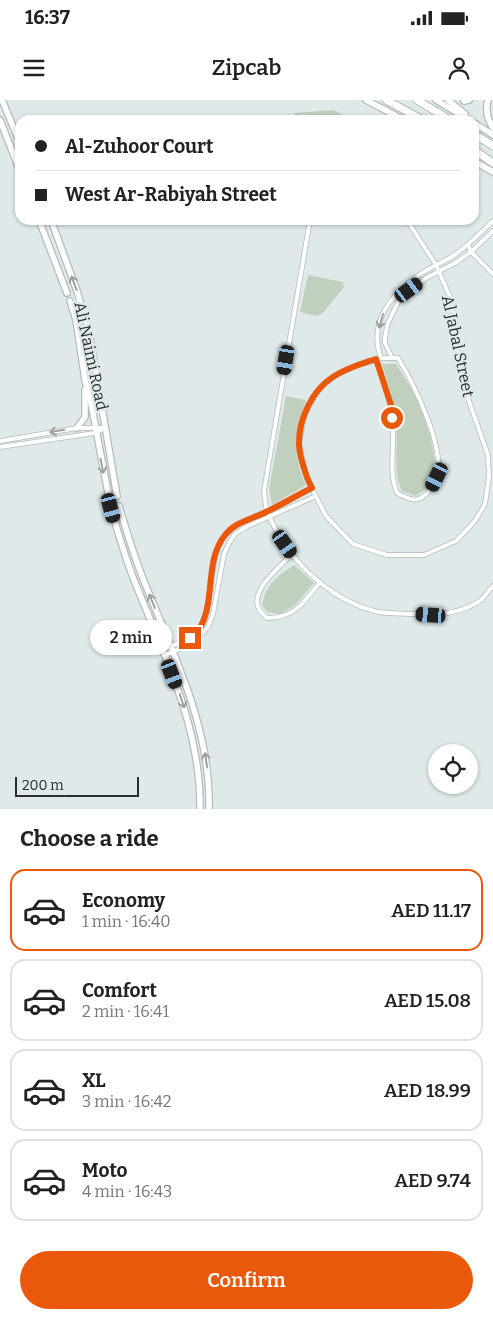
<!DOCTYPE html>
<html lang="en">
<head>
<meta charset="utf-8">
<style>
  body { margin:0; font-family:Bitter,serif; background:#f2f2f2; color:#222; height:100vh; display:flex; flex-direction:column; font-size:19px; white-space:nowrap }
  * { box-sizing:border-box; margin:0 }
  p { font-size:16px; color:#767676 }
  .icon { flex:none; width:28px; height:28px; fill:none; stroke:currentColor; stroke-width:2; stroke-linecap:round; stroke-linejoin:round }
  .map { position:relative; height:709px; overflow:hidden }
  .panel { display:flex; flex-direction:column; background:#fff; flex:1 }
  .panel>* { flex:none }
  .hud { position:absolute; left:15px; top:15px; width:464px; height:110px; border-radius:15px; box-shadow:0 1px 4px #0004; display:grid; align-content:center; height:110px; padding:0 20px; background:#fff }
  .controls { position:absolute; left:428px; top:644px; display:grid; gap:10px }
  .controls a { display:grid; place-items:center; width:50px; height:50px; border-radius:50%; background:#fff; box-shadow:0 1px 4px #0004; font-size:25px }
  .scale { position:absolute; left:15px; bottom:12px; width:124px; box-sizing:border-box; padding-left:5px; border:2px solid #292d2d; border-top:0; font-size:14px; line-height:18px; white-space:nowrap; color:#292d2d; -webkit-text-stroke:4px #dfe9ea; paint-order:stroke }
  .end { position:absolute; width:22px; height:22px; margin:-11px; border:6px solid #ea580c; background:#fff; box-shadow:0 0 0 2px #fff }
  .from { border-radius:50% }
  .bubble { position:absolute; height:35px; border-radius:18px; background:#fff; box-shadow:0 1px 4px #0004; font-size:16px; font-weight:600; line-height:35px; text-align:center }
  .car { position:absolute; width:15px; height:30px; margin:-15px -8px; border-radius:6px; box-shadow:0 0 4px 1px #0007; background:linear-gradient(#222 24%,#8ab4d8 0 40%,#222 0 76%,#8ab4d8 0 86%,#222 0) }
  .hud b { display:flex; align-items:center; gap:18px; height:48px; font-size:19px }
  .hud b+b { border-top:1px solid #e0e0e0 }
  .hud i { width:12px; height:12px; background:#222 }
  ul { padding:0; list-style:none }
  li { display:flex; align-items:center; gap:15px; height:82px; margin:0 10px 8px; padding:0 10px; border:2px solid #e0e0e0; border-radius:15px }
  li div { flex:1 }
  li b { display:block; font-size:19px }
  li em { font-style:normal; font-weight:600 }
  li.on { border-color:#ea580c }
  li>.icon { width:45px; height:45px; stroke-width:1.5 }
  h2 { padding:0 20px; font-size:22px; line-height:60px }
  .cta { display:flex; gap:10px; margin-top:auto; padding:10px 20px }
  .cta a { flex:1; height:58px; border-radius:30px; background:#ea580c; color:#fff; font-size:20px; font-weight:600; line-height:58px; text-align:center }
  .status { display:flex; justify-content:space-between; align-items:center; height:35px; padding:0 25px; background:#fff; direction:ltr }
  .status svg { height:14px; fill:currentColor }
  header { display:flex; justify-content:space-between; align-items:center; height:65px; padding:0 20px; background:#fff; font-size:22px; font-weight:600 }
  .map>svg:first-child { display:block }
  .green { fill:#c1d0be }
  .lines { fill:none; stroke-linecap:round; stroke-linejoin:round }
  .street-casing { stroke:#b3bcbd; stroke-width:5.5 }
  .secondary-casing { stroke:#b3bcbd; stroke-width:8 }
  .highway-casing { stroke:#b3bcbd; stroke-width:9 }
  .street { stroke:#fff; stroke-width:4 }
  .secondary { stroke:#fff; stroke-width:5.5 }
  .highway { stroke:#fff; stroke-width:7 }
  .oneway { stroke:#9fa0a0 }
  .route { stroke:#ea580c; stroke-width:6 }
  .labels { text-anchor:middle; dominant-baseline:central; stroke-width:5; stroke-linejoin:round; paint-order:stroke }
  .street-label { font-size:16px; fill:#292d2d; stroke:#dfe9ea }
</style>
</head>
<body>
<div class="status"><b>16:37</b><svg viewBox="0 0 49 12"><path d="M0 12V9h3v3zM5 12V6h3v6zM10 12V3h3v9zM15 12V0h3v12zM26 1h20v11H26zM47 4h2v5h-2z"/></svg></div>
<header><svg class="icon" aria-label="menu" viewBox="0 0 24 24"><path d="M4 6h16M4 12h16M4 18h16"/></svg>Zipcab<svg class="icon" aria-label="person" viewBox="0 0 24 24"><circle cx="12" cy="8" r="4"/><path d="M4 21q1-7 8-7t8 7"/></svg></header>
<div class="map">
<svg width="493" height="709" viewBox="0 0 493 709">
  <rect width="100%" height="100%" fill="#dfe9ea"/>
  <g class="green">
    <path d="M333,10L348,17L346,20H294L295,13Z"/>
    <path d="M308,175L343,182L344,187L323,213L316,216L300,212Z"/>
    <path d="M382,264H396C401,272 407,281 412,290C423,310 439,354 434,377C431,386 422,392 415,396L402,391C392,371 399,344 396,321C394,302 388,283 382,264Z"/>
    <path d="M286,296L306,300C296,329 292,357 306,385L272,405L269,389Z"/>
    <path d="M294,465L314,483L295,505L280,514L267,512L262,505C266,484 276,477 294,465Z"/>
  </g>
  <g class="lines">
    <g class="street-casing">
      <g id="street">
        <path d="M310,120L264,391C265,398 265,407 268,413C286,458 327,498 374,511C385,514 399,513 411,514C435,516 461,514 481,500C485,496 489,490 493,486"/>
        <path d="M468,144L471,152L493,174"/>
        <path d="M381,258C368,222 391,194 419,175C430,167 442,163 453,156C468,146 480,133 493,121"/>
        <path d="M392,258L385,243V237L388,223L399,200L426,178L455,163L471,152L493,131"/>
        <path d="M376,259C384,283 393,306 393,331C394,352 389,373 397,393C408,399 418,404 427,393C431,389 436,383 437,377C445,347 414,284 398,258H381L355,266L332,277L316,293L304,316L299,344L307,379L326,416L353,444L387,455H424L456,441L475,421L485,404L489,376L488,355L463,284L458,261L456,224L451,199L436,165L407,120"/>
        <path d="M0,341L77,328H106"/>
        <path d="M0,347L95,333L105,328"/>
        <path d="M292,454C281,466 249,490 259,509C260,512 264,515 267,518C295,518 304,502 320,482"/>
        <path d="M163,550C171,545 183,543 190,538C219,517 203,463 225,435C236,422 253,418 268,411C283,404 297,395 312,388"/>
        <path d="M165,555L194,543L208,527L213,514L224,454L229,443L235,434L248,426L316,396"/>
      </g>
    </g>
    <g class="secondary-casing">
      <g id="secondary">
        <path d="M2,0L20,43"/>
        <path d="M366,0L404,20"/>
        <path d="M436,0L469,20"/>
        <path d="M448,0L465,14"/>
        <path d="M488,0C485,11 487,19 493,28"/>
        <path d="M464,1L469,0"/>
        <path d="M0,20L20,71"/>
        <path d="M474,23L493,35"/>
        <path d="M474,61L493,72"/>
        <path d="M39,120L67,193"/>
        <path d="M51,120L77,191L89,232L117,396"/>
        <path d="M70,201L76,220L85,280L91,303L109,398"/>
        <path d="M77,328L85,317V290"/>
        <path d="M119,406C127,433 135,460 146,486C175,558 211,629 209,709"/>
        <path d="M111,408C118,433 125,457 134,480C164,555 201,627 200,709"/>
      </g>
    </g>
    <g class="highway-casing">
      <g id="highway">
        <path d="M386,0L423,20"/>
        <path d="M417,0L450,20"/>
        <path d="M474,34L493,46"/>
        <path d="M474,50L493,63"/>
      </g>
    </g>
    <use href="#street" class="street"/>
    <use href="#secondary" class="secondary"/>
    <use href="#highway" class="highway"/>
  </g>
  <defs><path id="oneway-shaft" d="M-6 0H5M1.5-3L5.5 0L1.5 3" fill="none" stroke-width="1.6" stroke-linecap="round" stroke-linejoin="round" transform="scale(1.25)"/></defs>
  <g class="oneway">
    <use href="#oneway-shaft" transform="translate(74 183) rotate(-111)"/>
    <use href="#oneway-shaft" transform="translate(381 221) rotate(106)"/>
    <use href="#oneway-shaft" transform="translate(57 331) rotate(171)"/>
    <use href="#oneway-shaft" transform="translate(102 366) rotate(79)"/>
    <use href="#oneway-shaft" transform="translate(152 501) rotate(-112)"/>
    <use href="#oneway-shaft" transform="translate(182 601) rotate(72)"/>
    <use href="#oneway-shaft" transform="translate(206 660) rotate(-99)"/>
  </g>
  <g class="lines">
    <path class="route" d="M190,538C195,534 200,529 202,524C215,496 205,460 225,435C236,421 253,419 268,411C283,404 297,395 312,388C306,377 299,355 299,343C299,319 312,290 333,277C346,268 361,264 376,259L391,305L392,318"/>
  </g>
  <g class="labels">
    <g class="street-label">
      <text transform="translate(458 246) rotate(78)">Al Jabal Street</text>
      <text transform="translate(91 256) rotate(78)">Ali Naimi Road</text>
    </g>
  </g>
</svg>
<div class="controls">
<a><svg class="icon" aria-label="locate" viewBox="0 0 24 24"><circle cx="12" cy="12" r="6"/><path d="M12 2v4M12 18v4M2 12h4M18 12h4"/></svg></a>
</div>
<div class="scale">200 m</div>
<i class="end from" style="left:392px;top:318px"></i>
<i class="end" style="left:190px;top:538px"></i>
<div class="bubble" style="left:90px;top:520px;width:82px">2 min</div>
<i class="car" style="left:409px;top:190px;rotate:54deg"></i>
<i class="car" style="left:286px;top:260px;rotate:189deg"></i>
<i class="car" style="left:437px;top:377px;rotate:206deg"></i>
<i class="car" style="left:111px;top:408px;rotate:165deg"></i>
<i class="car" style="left:285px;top:444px;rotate:145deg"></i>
<i class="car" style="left:431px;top:515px;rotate:274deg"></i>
<i class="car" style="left:172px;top:574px;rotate:159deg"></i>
<div class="hud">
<b><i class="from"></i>Al-Zuhoor Court</b>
<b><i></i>West Ar-Rabiyah Street</b>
</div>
</div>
<section class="panel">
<h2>Choose a ride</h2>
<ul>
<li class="on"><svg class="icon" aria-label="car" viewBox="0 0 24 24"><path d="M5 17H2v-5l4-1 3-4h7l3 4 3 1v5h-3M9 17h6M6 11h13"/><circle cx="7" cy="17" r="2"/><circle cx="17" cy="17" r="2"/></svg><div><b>Economy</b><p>1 min · 16:40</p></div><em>AED 11.17</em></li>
<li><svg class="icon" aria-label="car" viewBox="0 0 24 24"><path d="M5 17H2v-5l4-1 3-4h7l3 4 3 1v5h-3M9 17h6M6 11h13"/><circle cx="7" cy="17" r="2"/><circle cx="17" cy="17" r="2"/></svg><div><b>Comfort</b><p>2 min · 16:41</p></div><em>AED 15.08</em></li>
<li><svg class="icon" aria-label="car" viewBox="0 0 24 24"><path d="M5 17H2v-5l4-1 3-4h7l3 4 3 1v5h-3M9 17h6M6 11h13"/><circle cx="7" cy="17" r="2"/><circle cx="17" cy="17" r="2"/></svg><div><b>XL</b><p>3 min · 16:42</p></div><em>AED 18.99</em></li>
<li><svg class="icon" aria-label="car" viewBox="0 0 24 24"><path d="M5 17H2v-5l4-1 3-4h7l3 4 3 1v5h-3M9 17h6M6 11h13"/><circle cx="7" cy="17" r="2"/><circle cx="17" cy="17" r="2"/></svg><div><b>Moto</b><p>4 min · 16:43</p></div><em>AED 9.74</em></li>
</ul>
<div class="cta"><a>Confirm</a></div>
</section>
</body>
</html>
